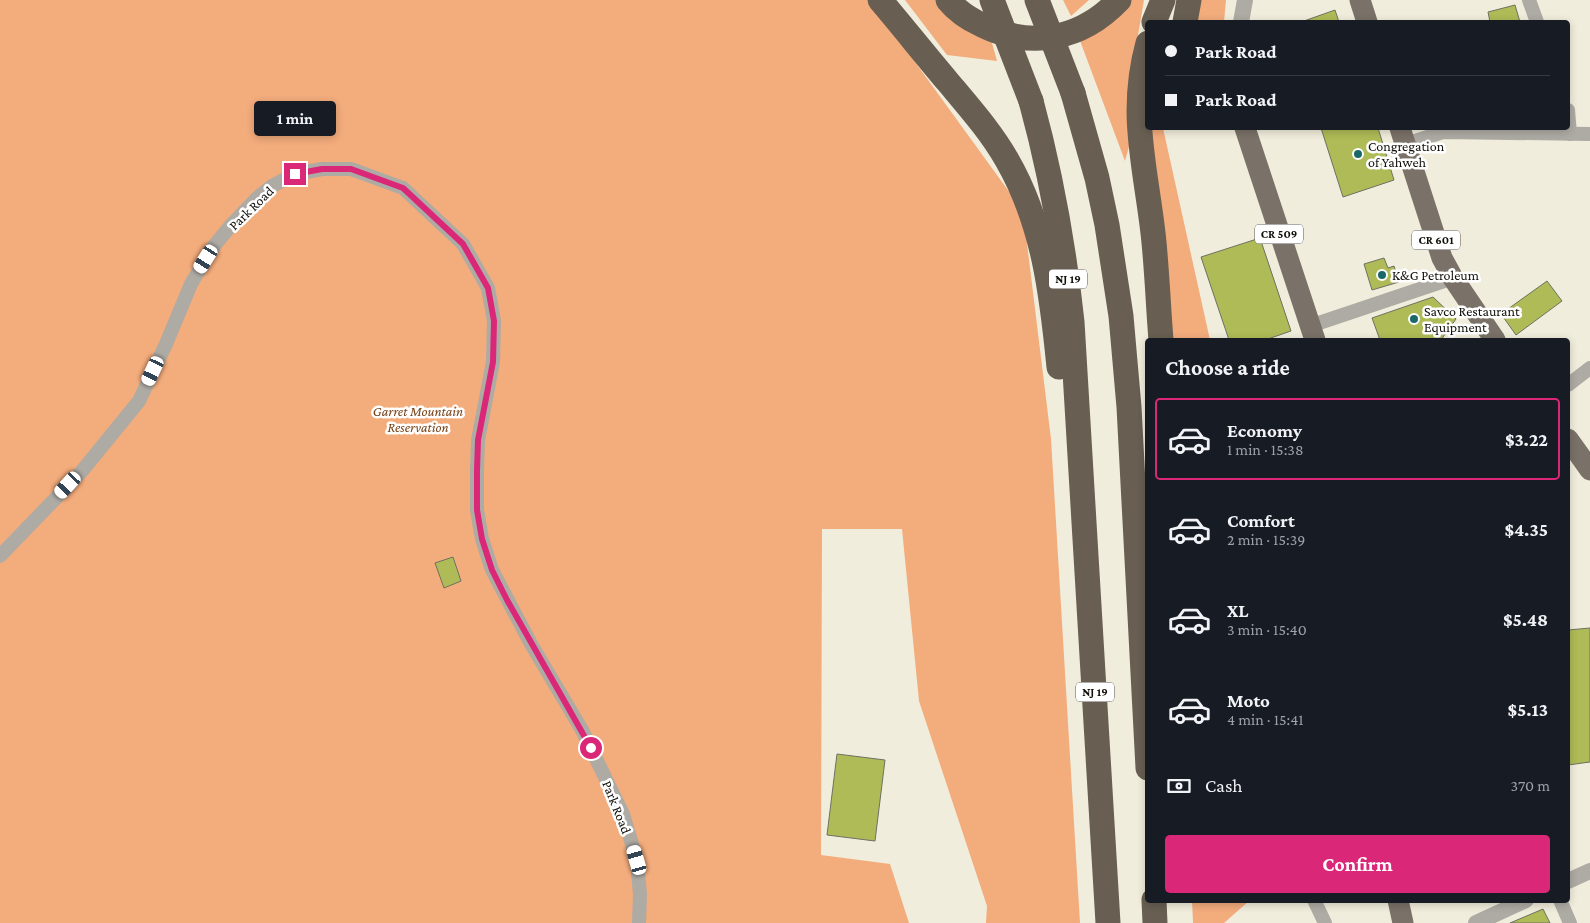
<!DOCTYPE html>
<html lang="en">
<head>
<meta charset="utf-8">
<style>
  body { margin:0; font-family:"Crimson Pro",serif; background:#242831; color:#f1f3f6; height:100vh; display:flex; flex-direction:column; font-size:19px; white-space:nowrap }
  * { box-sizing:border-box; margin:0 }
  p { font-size:16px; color:#9ea1a6 }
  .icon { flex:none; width:28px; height:28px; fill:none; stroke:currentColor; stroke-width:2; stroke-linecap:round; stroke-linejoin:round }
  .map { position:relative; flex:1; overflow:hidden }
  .side { position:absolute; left:1145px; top:338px; width:425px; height:565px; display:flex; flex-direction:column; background:#171b24; border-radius:5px; box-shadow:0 2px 8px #0003 }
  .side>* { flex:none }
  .banner { position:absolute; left:1145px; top:20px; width:425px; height:110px; border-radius:5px; box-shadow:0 2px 8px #0003; display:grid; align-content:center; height:110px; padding:0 20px; background:#171b24 }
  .end { position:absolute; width:22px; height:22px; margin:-11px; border:6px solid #db2777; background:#fff; box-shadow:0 0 0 2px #fff }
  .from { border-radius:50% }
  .bubble { position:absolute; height:35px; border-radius:5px; background:#171b24; box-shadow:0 2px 8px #0003; font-size:16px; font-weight:700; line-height:35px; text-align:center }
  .car { position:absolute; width:15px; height:30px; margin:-15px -8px; border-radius:6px; box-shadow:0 0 4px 1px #0007; background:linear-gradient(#fff 24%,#345 0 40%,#fff 0 76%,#345 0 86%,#fff 0) }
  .banner b { display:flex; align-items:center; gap:18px; height:48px; font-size:19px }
  .banner b+b { border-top:1px solid #363941 }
  .banner i { width:12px; height:12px; background:#f1f3f6 }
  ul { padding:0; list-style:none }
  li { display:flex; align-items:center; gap:15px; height:82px; margin:0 10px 8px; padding:0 10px; border:2px solid transparent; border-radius:5px }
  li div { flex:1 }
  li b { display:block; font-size:19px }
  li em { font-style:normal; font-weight:700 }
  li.selected { border-color:#db2777 }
  li>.icon { width:45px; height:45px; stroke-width:1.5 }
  h2 { padding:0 20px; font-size:22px; line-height:60px }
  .pay { display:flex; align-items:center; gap:12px; height:55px; padding:0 20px; font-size:19px }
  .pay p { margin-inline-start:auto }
  .button { display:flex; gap:10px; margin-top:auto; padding:10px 20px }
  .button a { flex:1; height:58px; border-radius:5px; background:#db2777; color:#fff; font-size:20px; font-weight:700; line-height:58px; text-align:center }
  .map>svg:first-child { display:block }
  .green { fill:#f3ac7c }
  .building { fill:#afbb56; stroke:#6e7162 }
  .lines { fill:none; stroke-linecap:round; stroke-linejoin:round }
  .minor { stroke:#aeaaa4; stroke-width:14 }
  .tertiary { stroke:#aeaaa4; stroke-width:16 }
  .primary { stroke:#7a7268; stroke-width:21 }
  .motorway { stroke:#685f52; stroke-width:25 }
  .motorway-bridge { stroke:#685f52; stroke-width:25 }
  .route { stroke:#db2777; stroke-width:6 }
  .poi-dot { fill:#1b6869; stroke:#fff; stroke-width:2 }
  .labels { text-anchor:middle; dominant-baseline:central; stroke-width:5; stroke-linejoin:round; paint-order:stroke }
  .shield { fill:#fff; stroke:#585754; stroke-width:1 }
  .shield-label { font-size:12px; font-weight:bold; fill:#110f0a }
  .poi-label { font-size:14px; fill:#110f0a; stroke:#fff; text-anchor:start }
  .street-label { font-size:14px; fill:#110f0a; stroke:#fff }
  .park-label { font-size:14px; font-style:italic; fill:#753f12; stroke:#fff }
</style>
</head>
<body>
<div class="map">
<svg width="1590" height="923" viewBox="0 0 1590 923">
  <rect width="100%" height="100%" fill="#f1eddc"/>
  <g class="green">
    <path d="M0,0H870L1023,211L1051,439L1080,923H986L987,906L919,701L902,529H822L821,855L890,864L909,923H0Z"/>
    <path d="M905,0H938L989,32L997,61L947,55Z"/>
    <path d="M1063,0H1089L1071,16Z"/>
    <path d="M1128,0H1144L1130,81V143L1125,161L1079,38Z"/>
    <path d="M1198,0H1226L1224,22H1194Z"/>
    <path d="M1149,128H1163L1210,340H1170Z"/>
    <path d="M1192,900H1250L1224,923H1193Z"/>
  </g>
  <g class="building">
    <path d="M1515,5L1520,22H1490L1488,12Z"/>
    <path d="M1335,10L1339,22H1304V21Z"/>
    <path d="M1321,128H1378L1394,180L1343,197Z"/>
    <path d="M1260,238L1291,331L1265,340H1229L1201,257Z"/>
    <path d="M1384,258L1388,268L1394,266L1399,282L1372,290L1364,264Z"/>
    <path d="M1547,281L1562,301L1516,335L1501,314Z"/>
    <path d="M1433,297L1456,319L1441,340H1380L1372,318Z"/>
    <path d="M453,557L461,581L444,588L435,563Z"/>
    <path d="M1590,628V762L1568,765V630Z"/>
    <path d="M837,754L885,760L875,841L827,835Z"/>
    <path d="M1543,909L1550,923H1510Z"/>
  </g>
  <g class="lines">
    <g class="minor">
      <path d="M1529,0L1537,22"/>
      <path d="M1568,110L1570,134"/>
      <path d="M1406,144L1443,132L1590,134"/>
      <path d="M1310,326L1453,278"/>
      <path d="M1568,385L1590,368"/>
      <path d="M0,556L82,471L139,401L166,344L191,284L214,246L232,224L256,199L272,186L295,174L322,169H351L403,188L463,244L488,288L494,321L493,362L478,440L477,470V510L482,539L492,570L531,644L582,730L623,814L637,861L640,894L639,923"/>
      <path d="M1314,900L1325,923"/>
      <path d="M1560,900L1570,923"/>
    </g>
    <g class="tertiary">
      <path d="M1241,22L1245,0"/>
      <path d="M1568,881L1590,871"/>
      <path d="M1476,923L1526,900"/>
    </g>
    <g class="primary">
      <path d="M1360,0L1367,22"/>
      <path d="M1245,128L1315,340"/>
      <path d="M1400,128L1442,258L1453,278L1495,340"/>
      <path d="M1568,439L1590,470"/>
      <path d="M1398,900L1403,923"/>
    </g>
    <g class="motorway">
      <path d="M880,0C903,27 925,55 948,82C969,107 991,132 1007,160C1044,224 1052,296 1059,367"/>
      <path d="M948,0C957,11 969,19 982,25C1031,49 1081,40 1119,0"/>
      <path d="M1154,22L1163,0"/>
      <path d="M1185,22L1189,0"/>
      <path d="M1148,43C1129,112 1145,164 1153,233C1157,268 1158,304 1161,340"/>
      <path d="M1073,93L1097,178L1107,225L1121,316L1129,407L1148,768"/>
      <path d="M1031,101C1051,174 1064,247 1072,322L1108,923"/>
      <path d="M1154,900L1155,923"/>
    </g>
    <g class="motorway-bridge">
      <path d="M992,0L1031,101"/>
      <path d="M1037,0L1073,93"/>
    </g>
  </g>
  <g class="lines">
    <path class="route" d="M295,174L322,169H351L403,188L463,244L488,288L494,321L493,362L478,440L477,470V510L482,539L492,570L507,600L591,748"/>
  </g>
  <g class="poi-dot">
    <circle cx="1358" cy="154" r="5"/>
    <circle cx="1382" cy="275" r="5"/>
    <circle cx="1414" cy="319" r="5"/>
  </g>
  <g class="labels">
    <g class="shield">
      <rect x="1255" y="224.5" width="48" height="19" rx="4"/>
      <rect x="1412" y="230.5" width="48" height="19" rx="4"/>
      <rect x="1049" y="269.5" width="38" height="19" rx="4"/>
      <rect x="1076" y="682.5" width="38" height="19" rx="4"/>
    </g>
    <g class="shield-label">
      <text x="1279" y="234">CR 509</text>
      <text x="1436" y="240">CR 601</text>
      <text x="1068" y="279">NJ 19</text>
      <text x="1095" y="692">NJ 19</text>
    </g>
    <g class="poi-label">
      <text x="1368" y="146">Congregation<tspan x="1368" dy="16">of Yahweh</tspan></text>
      <text x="1392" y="275">K&amp;G Petroleum</text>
      <text x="1424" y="311">Savco Restaurant<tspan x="1424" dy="16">Equipment</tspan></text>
    </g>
    <g class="street-label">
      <text transform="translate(251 208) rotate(-44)">Park Road</text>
      <text transform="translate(617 807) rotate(68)">Park Road</text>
    </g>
    <g class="park-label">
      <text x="418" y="411">Garret Mountain<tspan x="418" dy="16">Reservation</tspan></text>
    </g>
  </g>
</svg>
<i class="end from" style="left:591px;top:748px"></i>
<i class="end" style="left:295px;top:174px"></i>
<div class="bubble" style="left:254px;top:101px;width:82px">1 min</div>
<i class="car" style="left:206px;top:259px;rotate:212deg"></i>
<i class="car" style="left:153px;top:371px;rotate:205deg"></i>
<i class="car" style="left:68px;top:485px;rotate:223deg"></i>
<i class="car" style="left:637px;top:860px;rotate:344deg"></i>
<div class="banner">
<b><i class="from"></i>Park Road</b>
<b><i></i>Park Road</b>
</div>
<section class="side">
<h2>Choose a ride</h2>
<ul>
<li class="selected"><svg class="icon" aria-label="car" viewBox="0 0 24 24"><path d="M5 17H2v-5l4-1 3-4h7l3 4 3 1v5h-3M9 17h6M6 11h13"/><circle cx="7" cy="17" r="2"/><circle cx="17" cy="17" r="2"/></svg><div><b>Economy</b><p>1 min · 15:38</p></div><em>$3.22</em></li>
<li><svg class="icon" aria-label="car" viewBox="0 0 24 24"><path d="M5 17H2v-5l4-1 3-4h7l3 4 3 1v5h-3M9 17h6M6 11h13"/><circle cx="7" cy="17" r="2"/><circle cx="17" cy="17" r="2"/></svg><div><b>Comfort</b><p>2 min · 15:39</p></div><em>$4.35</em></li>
<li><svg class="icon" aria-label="car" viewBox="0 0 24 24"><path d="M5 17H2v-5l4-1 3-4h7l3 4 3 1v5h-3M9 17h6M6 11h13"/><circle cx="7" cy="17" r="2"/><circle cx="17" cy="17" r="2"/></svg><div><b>XL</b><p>3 min · 15:40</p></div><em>$5.48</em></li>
<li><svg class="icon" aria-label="car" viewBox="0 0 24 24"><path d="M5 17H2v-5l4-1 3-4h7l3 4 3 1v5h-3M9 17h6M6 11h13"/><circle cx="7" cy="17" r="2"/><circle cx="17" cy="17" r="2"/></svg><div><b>Moto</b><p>4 min · 15:41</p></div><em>$5.13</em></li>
</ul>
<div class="pay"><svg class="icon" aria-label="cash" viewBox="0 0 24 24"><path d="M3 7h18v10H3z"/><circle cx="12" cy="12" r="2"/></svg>Cash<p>370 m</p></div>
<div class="button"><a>Confirm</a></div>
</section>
</div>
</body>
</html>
